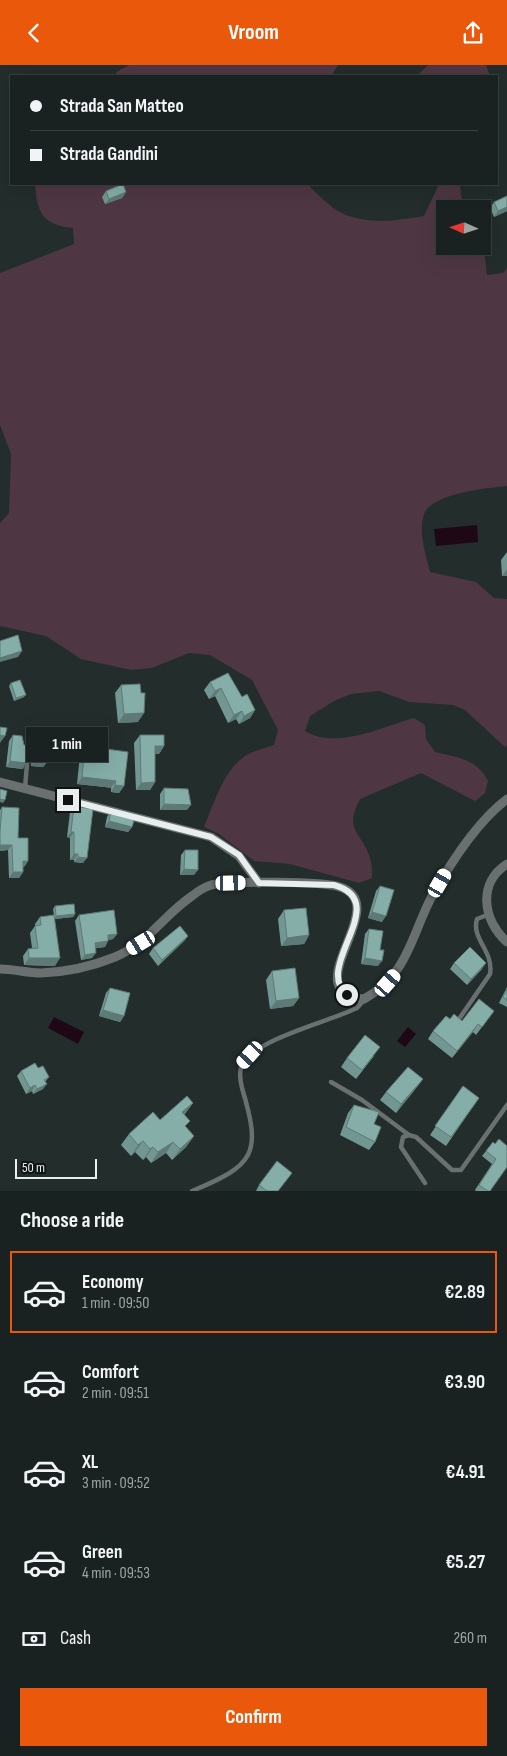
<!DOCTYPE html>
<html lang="en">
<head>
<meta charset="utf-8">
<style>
  body { margin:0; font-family:"Sofia Sans Condensed",sans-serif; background:#232a2a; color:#f1f3f6; height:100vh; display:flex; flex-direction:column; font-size:19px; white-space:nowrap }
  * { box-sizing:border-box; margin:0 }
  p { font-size:16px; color:#9fa4a5 }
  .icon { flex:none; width:28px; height:28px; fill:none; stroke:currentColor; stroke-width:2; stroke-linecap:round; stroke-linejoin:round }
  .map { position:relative; height:1126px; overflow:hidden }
  .panel { display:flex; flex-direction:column; background:#1a2221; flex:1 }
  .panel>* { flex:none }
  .hud { position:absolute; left:10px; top:10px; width:488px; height:110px; border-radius:0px; box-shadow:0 5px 20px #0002,0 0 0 1px #383f3f; display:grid; align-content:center; height:110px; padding:0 20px; background:#1a2221 }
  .needle { width:32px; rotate:273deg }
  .controls { position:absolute; left:436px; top:135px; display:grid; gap:10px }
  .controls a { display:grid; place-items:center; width:55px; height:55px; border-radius:0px; background:#1a2221; box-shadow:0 5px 20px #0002,0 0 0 1px #383f3f; font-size:25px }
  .scale { position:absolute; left:15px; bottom:12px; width:82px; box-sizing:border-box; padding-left:5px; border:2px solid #e7eeed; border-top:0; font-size:14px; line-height:18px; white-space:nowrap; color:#e7eeed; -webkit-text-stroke:4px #0f1414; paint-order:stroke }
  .end { position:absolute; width:22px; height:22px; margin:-11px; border:6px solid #e7eeed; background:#111; box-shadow:0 0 0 2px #111 }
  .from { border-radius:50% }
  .bubble { position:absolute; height:35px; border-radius:0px; background:#1a2221; box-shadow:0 5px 20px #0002,0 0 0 1px #383f3f; font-size:16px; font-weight:700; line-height:35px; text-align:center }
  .car { position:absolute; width:15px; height:30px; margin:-15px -8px; border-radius:6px; box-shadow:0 0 4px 1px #0007; background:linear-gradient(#fff 24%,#345 0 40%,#fff 0 76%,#345 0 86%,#fff 0) }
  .hud b { display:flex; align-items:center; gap:18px; height:48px; font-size:19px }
  .hud b+b { border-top:1px solid #383f3f }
  .hud i { width:12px; height:12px; background:#f1f3f6 }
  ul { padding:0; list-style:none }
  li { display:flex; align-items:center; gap:15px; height:82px; margin:0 10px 8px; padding:0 10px; border:2px solid transparent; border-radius:0px }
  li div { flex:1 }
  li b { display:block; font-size:19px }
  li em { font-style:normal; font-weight:700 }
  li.current { border-color:#ea580c }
  li>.icon { width:45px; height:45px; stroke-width:1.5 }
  h2 { padding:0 20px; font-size:22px; line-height:60px }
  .pay { display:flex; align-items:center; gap:12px; height:55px; padding:0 20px; font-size:19px }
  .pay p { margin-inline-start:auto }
  .action { display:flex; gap:10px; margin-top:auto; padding:10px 20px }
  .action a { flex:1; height:58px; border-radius:0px; background:#ea580c; color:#fff; font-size:20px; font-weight:700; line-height:58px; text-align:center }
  header { display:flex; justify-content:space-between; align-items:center; height:65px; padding:0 20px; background:#ea580c; color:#fff; font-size:22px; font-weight:700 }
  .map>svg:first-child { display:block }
  .green { fill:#4e3743 }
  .water { fill:#1f0816 }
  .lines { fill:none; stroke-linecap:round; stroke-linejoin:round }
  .service { stroke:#6a706f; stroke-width:4.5 }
  .minor { stroke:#6a706f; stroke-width:9 }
  .wall { fill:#729691 }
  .shaded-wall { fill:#5d7a76 }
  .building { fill:#85aea9; stroke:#5d7a76 }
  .route { stroke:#e7eeed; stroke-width:6 }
</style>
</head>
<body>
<header><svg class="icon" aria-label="back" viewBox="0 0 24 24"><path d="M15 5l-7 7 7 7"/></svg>Vroom<svg class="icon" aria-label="share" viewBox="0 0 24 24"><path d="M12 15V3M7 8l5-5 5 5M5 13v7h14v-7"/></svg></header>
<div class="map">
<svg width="507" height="1126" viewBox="0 0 507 1126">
  <rect width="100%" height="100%" fill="#222d2c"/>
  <g class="green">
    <path d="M129,0H338L331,11H114L118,6Z"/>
    <path d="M428,0H486L490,11H417Z"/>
    <path d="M35,119H307C316,127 326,138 336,145C363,161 396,156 424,151L439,119H460L463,144H445V181H482L483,176L487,210L503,208L507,203V421C488,423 432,428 424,449C418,468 426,489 430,507L476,517L494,533L507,534V680L505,682L465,645L453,640L409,637L379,626L351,629L334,636L310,651L305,666C336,685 382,662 414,653L425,660L426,674L435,687C457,692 477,694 488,716L485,728L475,736L421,708L360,734C343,767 362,766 370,793C372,799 372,807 372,813L359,818L290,799L254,796L219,769L204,762C214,739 223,706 245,691C253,686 265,683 274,680L278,665L252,615L210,590L189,588L152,603L131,605L81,594L46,571L0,561V458L9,448L11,389L0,360V208L74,179L73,163C42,160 37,147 35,119Z"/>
  </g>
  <g class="water">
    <path d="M477,460L478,477L436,481L434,464Z"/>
    <path d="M54,952L84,967L78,979L48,963Z"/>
    <path d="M408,962L416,969L405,982L397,976Z"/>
  </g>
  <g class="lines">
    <g class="service">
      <path d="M25,723L29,675"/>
      <path d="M459,954L490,909C494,886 471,874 477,854L487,850"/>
      <path d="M331,1017L362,1035L409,1070"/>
      <path d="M425,1118L401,1082L403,1072L409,1070L416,1072L452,1105H461L507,1040"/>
      <path d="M192,1126C255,1100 262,1089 242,1023C240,1015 238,1004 244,997C262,972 328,957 357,943L364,935"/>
    </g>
    <g class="minor">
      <path d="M0,717L211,772L239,791L259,818"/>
      <path d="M507,799C477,818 483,856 507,877"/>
      <path d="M0,904C14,904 27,908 41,908C65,907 93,901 115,892C147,879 164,850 192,831C197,827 204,822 211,820C228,816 324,816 340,822C395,840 292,927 364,934C408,910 411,871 432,831C450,799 478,756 507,734"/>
    </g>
  </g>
  <g class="wall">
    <path d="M106,126L126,127L122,133L105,139L102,132Z"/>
    <path d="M494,137L507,146L494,152L490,143Z"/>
    <path d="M507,487V511H502L501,495Z"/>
    <path d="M210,617L242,632L255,645L250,653L239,659L236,654L228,658L215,631L209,634L204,625Z"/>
    <path d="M11,618L24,632L14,636L9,621Z"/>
    <path d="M121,620L138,657L118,658L115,628Z"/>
    <path d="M13,670L24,680L23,704L6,702L9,676Z"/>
    <path d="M140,670L164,681L159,689H155V717L150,725H136L134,678Z"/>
    <path d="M86,672L99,683L124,721L119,728L111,727V723L105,722L77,719L81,679Z"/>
    <path d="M36,684L47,697L43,702L31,701L32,690Z"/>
    <path d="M164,723L187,745H160V729Z"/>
    <path d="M74,741L83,798L74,797V795H70V773L67,772L70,747Z"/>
    <path d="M2,742L28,796L24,802H23V807L19,813H9L8,785L0,786V745Z"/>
    <path d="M111,746L132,762L128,767L105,762L107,752Z"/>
    <path d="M185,785L194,810H180L181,790Z"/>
    <path d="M380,821L382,857L368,853L376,826Z"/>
    <path d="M55,841L75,849L73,852L55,854V901L24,900L23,891L28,884L32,883L30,868L35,861V859L40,852L54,850L53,844Z"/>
    <path d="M284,845L309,870L304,879L281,881L278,854Z"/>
    <path d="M79,850L117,869L113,874L108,875L105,882L95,883L92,893L81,895L75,856Z"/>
    <path d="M369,864L380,885L378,901L361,899L365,869Z"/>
    <path d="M188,871L184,876L158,901L149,889L153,883Z"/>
    <path d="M454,898L482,904L467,920L450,904Z"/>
    <path d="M272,906L299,933L293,941L270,944L266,915Z"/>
    <path d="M507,922V942L499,938Z"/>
    <path d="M110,923L124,951L120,957L99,951L106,928Z"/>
    <path d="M494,946L476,970L473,967L452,993L428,974L433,966L450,954L462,956Z"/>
    <path d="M374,991L356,1014L341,1002L347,993Z"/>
    <path d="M38,1003L49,1012L45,1017L43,1024L33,1029L32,1026L26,1029L17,1011L21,1006Z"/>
    <path d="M423,1014L417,1022L396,1048L380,1035L386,1027Z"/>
    <path d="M463,1021L479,1033L446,1081L430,1070Z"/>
    <path d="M193,1038L184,1050L186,1062L194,1071L186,1082L172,1095L166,1088L151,1098L146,1092L143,1095L135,1087L131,1091L121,1080L129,1069L160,1055Z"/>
    <path d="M354,1040L374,1059L375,1077L369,1085L340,1070L348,1048Z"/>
    <path d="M499,1074L490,1126H476L475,1125L492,1099L482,1091L493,1077L495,1079Z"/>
    <path d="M259,1120L278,1126H256Z"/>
  </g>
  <g class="shaded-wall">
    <path d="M126,127L122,133L105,139L109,134Z"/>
    <path d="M507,142V146L494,152L498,146Z"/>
    <path d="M507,504V511H502Z"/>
    <path d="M22,586L18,592L0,597V593Z"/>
    <path d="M221,623L215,631L209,634L215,626Z"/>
    <path d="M26,630L24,632L14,636L16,633Z"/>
    <path d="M255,645L250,653L239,659L244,651Z"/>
    <path d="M242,646L236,654L228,658L234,650Z"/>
    <path d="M144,648L138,657L118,658L124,649Z"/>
    <path d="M0,670L5,671L0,678Z"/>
    <path d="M155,681H164L159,689H149Z"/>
    <path d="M35,695L47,697L43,702L31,701Z"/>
    <path d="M10,696L26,698L23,704L6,702Z"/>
    <path d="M82,712L109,715L116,716L111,723L105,722L77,719Z"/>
    <path d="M155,717L150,725H136L141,718Z"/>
    <path d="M115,720L124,721L119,728L111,727Z"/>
    <path d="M0,734L5,735L3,738L0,737Z"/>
    <path d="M164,739L191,740L187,745H160Z"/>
    <path d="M109,756L132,762L128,767L105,762Z"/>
    <path d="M71,767H74L70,773L67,772Z"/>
    <path d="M0,780H12L8,785L0,786Z"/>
    <path d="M74,789H78L74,795H70Z"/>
    <path d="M78,792L87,793L83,798L74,797Z"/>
    <path d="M23,796H28L24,802H19Z"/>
    <path d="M184,804L198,805L194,810H180Z"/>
    <path d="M13,807H23L19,813H9Z"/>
    <path d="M372,847L386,851L382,857L368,853Z"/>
    <path d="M75,849L73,852L54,854L56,851Z"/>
    <path d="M117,869L113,874L104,876L108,870Z"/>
    <path d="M309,870L304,879L281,881L287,873Z"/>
    <path d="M188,871L184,876L158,901L162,895Z"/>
    <path d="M108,876L105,882L91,884L95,878Z"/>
    <path d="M96,888L92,893L81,895L85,890Z"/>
    <path d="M29,893H60L55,901L24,900Z"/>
    <path d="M365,893L382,896L378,901L361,899Z"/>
    <path d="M486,898L482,904L467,920L471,914Z"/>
    <path d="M299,933L293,941L270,944L276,936Z"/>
    <path d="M103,945L124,951L120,957L99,951Z"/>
    <path d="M478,959L473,967L452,993L457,986Z"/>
    <path d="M423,1014L417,1022L396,1048L401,1039Z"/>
    <path d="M47,1019L43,1024L33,1029L37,1024Z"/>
    <path d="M35,1020L32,1026L26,1029L30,1023Z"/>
    <path d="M193,1038L185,1049L175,1058L182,1047Z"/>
    <path d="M194,1071L186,1082L172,1095L180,1084Z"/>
    <path d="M143,1076L135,1087L131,1091L138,1080Z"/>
    <path d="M173,1077L166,1088L151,1098L158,1087Z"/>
    <path d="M153,1082L146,1092L143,1095L150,1084Z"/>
  </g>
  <g class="building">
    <path d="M123,119L126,127L109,134L106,126Z"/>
    <path d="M507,131V142L498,146L494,137Z"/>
    <path d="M18,570L22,586L0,593V576Z"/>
    <path d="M228,608L242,632L247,629L255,645L244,651L242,646L234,650L221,623L215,626L210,617Z"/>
    <path d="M20,615L26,630L16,633L11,618Z"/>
    <path d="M140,619L141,628H145L144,648L124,649L121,620Z"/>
    <path d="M0,662L7,663L5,671L0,670Z"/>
    <path d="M13,670L22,671L24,680L27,681L26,698L10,696Z"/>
    <path d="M140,670H164V681H155V717L141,718Z"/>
    <path d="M86,672L100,673L99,683L128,687L124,721L115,720L116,716L109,715L82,712Z"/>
    <path d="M36,684L48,685L47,697L35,695Z"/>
    <path d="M164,723L188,724L191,740L164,739Z"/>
    <path d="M0,724L7,726L5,735L0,734Z"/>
    <path d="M74,741L93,744L87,793L78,792V789H74V767H71Z"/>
    <path d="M2,742L19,743L18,773H28V796H23V807H13L12,780H0V767Z"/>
    <path d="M111,746L135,752L132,762L109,756Z"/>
    <path d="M185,785H198V805L184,804Z"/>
    <path d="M380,821L394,825L386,851L372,847Z"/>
    <path d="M74,839L75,849L56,851L55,841Z"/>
    <path d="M306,843L309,870L287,873L284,845Z"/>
    <path d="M114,845L117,869L108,870V876L95,878L96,888L85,890L79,850Z"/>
    <path d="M54,850L60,893H29L28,884L38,883L35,861L41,860L40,852Z"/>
    <path d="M180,861L188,871L162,895L153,883Z"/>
    <path d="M369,864L383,866L380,885H384L382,896L365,893Z"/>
    <path d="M470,882L486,898L471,914L454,898Z"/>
    <path d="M295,903L299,933L276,936L272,906Z"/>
    <path d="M110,923L130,928L124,951L103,945Z"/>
    <path d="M507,924V935L503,932Z"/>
    <path d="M479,934L494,946L482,962L478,959L457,986L433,966L446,951L450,954L454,949L462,956Z"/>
    <path d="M365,970L380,982L362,1005L347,993Z"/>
    <path d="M35,998L38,1003L43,1001L49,1012L44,1015L47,1019L37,1024L35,1020L30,1023L21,1006Z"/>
    <path d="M408,1002L423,1014L401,1039L386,1027Z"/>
    <path d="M463,1021L479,1033L451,1072L435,1061Z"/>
    <path d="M187,1031L193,1038L182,1047L190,1056L185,1061L194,1071L180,1084L173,1077L158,1087L153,1082L150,1084L143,1076L138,1080L129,1069L153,1047L160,1055Z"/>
    <path d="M354,1040L379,1047L374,1059L381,1062L375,1077L346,1062Z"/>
    <path d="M499,1074L507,1081V1102L490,1126H488L479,1120L496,1094L486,1086L493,1077L495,1079Z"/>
    <path d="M277,1096L292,1108L278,1126H267L259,1120Z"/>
  </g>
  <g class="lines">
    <path class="route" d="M68,735L211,772L239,790L259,818L334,820C394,837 312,901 347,930"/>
  </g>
</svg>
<div class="controls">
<a><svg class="needle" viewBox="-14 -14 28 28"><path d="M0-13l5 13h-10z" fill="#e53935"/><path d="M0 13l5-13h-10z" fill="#9fa4a5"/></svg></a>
</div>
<div class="scale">50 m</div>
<i class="end from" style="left:347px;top:930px"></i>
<i class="end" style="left:68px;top:735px"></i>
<div class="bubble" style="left:26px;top:662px;width:82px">1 min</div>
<i class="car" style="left:231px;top:818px;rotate:89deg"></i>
<i class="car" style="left:440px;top:818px;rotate:30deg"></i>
<i class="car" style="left:141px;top:878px;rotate:239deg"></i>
<i class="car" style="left:388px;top:918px;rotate:41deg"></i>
<i class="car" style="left:250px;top:990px;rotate:222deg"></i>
<div class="hud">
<b><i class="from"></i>Strada San Matteo</b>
<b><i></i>Strada Gandini</b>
</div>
</div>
<section class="panel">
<h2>Choose a ride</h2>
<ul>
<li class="current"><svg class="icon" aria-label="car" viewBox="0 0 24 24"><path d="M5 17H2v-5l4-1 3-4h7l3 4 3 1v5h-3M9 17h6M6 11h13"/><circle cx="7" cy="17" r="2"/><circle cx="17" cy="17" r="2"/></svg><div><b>Economy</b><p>1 min · 09:50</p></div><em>€2.89</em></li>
<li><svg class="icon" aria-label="car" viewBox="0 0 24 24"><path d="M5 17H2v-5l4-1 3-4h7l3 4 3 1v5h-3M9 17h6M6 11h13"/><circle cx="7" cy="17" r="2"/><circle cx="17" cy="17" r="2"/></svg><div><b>Comfort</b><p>2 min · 09:51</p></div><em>€3.90</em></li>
<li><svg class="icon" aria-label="car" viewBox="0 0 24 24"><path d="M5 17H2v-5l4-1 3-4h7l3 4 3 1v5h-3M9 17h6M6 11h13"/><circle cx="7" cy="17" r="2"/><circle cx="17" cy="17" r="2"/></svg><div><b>XL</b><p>3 min · 09:52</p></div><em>€4.91</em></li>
<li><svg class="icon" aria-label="car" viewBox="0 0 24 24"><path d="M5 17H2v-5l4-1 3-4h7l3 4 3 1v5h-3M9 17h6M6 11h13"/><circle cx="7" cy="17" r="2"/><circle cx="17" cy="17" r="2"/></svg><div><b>Green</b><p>4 min · 09:53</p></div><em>€5.27</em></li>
</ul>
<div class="pay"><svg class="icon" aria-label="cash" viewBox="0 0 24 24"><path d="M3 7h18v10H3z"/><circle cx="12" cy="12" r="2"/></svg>Cash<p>260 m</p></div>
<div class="action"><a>Confirm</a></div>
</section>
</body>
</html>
